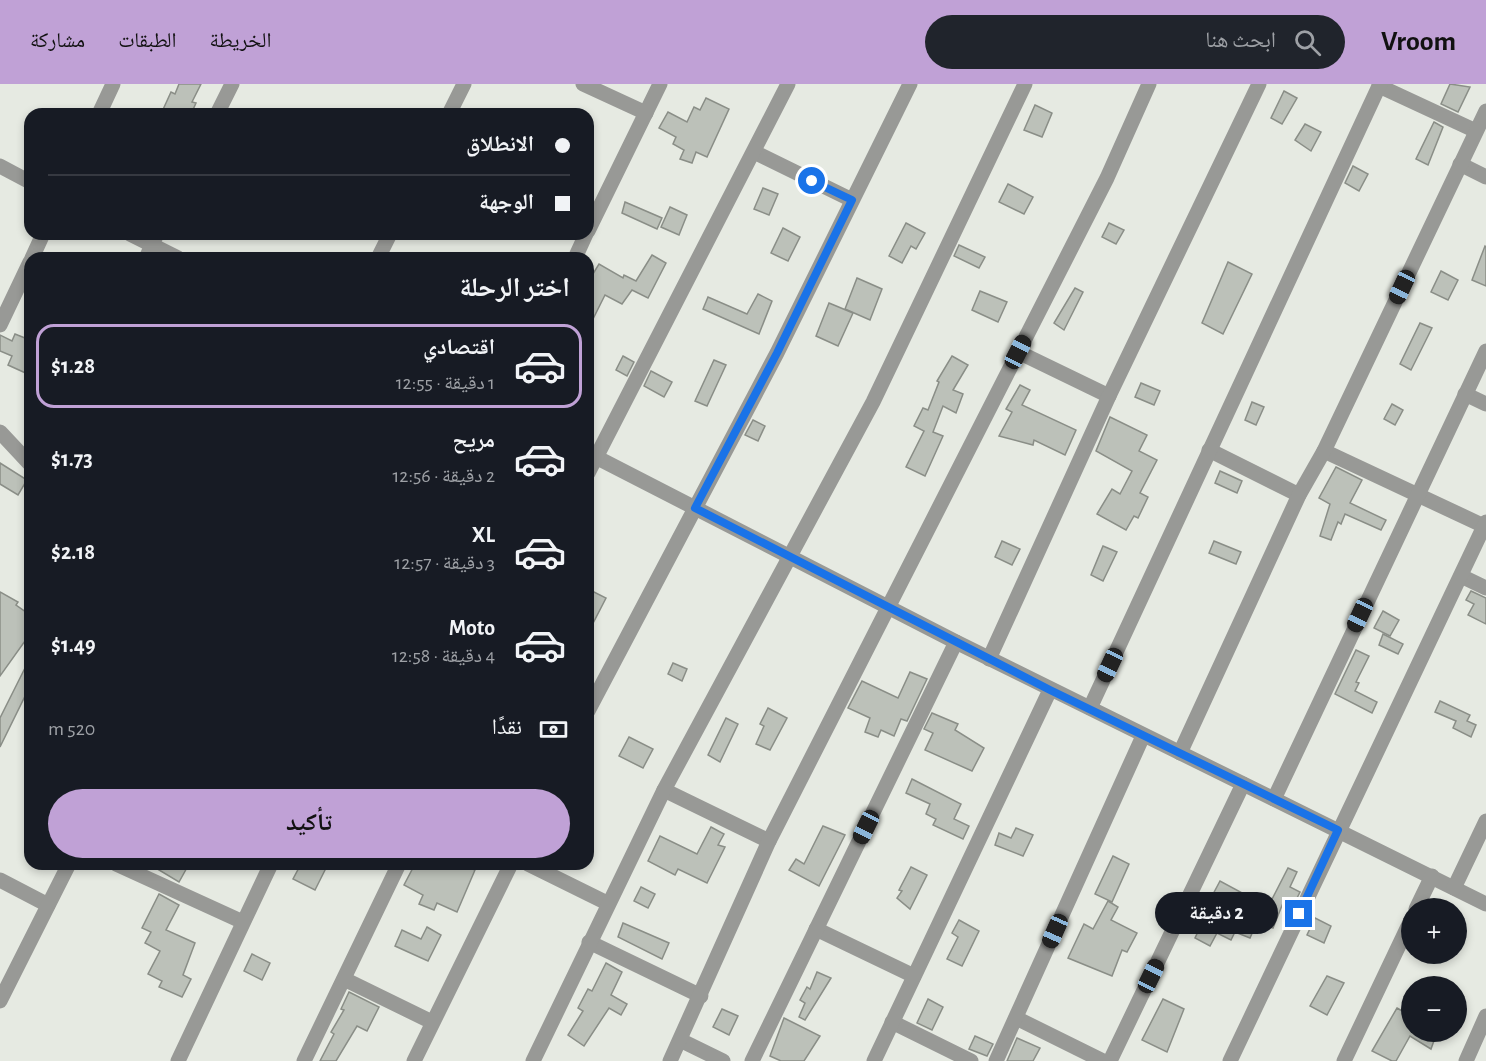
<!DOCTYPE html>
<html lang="ar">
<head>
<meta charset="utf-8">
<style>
  body { margin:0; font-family:"Alegreya Sans","Noto Naskh Arabic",sans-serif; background:#20242c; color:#f1f3f6; direction:rtl; height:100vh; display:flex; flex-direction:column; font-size:22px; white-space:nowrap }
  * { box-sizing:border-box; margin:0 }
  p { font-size:20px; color:#9ea1a6 }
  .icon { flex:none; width:33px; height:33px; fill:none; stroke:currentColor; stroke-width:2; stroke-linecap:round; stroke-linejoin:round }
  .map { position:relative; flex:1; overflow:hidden; direction:ltr }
  .details { position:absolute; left:24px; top:168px; width:570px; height:618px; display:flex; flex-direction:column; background:#171b24; border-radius:18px; box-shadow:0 3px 9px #0003; direction:rtl }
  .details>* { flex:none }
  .guide { position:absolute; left:24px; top:24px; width:570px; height:132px; border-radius:18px; box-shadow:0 3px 9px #0003; direction:rtl; display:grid; align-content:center; height:132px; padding:0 24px; background:#171b24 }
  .tools { position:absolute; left:1401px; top:814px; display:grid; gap:12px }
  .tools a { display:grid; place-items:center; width:66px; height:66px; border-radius:50%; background:#171b24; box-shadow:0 3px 9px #0003; font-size:30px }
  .end { position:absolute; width:27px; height:27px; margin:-14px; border:8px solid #1a73e8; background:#fff; box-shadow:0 0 0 3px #fff }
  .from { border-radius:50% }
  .bubble { position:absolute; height:42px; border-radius:21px; background:#171b24; box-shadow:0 3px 9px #0003; font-size:20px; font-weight:700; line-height:42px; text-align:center; direction:rtl }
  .car { position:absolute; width:18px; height:36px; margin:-18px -9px; border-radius:8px; box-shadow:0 0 4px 2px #0007; background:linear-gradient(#222 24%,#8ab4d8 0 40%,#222 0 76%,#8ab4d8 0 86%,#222 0) }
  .guide b { display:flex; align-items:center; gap:21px; height:57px; font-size:22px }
  .guide b+b { border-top:2px solid #363941 }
  .guide i { width:15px; height:15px; background:#f1f3f6 }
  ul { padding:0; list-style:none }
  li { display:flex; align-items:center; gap:18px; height:84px; margin:0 12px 9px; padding:0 12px; border:3px solid transparent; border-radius:18px }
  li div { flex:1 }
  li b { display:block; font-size:22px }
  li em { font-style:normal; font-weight:700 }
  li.current { border-color:#c0a1d6 }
  li>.icon { width:54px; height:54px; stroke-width:1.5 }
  h2 { padding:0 24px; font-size:27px; line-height:72px }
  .pay { display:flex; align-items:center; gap:15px; height:66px; padding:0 24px; font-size:22px }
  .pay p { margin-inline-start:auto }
  .cta { display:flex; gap:12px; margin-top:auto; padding:12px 24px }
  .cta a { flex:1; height:69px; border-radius:36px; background:#c0a1d6; color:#111; font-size:24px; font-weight:700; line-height:69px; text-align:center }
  header { display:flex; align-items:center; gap:36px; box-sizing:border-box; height:84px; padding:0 30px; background:#c0a1d6; color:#111 }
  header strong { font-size:28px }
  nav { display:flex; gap:33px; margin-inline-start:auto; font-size:21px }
  .search { width:420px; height:54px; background:#20242c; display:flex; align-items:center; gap:15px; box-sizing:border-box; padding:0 21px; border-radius:33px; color:#9ea1a6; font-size:22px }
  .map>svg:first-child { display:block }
  .building { fill:#bcc1b9; stroke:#8a8e87; stroke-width:1.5 }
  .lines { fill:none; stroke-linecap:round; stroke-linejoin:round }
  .street { stroke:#989996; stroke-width:15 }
  .route { stroke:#1a73e8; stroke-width:8 }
</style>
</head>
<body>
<header>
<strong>Vroom</strong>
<div class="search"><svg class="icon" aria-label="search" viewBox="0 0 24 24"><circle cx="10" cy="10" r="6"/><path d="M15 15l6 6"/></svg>ابحث هنا</div>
<nav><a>الخريطة</a><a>الطبقات</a><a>مشاركة</a></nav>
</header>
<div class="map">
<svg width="1486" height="977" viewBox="0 0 1486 977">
  <rect width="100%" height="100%" fill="#e6eae2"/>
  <g class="building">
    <path d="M179,0H201L192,18L196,19L191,30H161L171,8L175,10Z"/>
    <path d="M1450,0L1470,3L1458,28L1441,20Z"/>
    <path d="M1284,7L1297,14L1282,40L1271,34Z"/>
    <path d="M706,14L729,25L707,73L696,68L692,79L680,75L684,66L673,60L676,53L659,44L668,28L687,38L694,23L700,26Z"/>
    <path d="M1035,21L1052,29L1042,53L1024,46Z"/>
    <path d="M1434,38L1443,43L1428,81L1416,75Z"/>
    <path d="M1305,40L1321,48L1311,67L1295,56Z"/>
    <path d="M1353,82L1368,90L1359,107L1345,99Z"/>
    <path d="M1008,100L1033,113L1024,130L999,118Z"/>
    <path d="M763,104L778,110L769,131L754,125Z"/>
    <path d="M625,118L662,134L657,145L622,129Z"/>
    <path d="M670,123L687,131L679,151L661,143Z"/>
    <path d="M906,139L925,149L916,165L911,162L902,179L889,172Z"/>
    <path d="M1109,139L1124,146L1116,160L1102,153Z"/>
    <path d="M783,144L800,153L788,177L771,169Z"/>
    <path d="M959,161L985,173L979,184L954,172Z"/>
    <path d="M1485,162L1486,163V202L1472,196Z"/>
    <path d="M652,171L666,179L648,214L632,206L622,220L605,211L588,245V198L599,180L623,194L624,191L636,197Z"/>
    <path d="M1228,178L1252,190L1223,250L1202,239Z"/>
    <path d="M1441,187L1458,196L1448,216L1431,208Z"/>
    <path d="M857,194L882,205L870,236L845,225Z"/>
    <path d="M1075,204L1083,208L1064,246L1054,239Z"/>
    <path d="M980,207L1007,218L998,238L972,226Z"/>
    <path d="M758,210L772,217L759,250L703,225L708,213L747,230Z"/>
    <path d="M829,219L853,229L838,262L816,252Z"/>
    <path d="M1420,239L1432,244L1411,286L1400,280Z"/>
    <path d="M15,250L30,256V291L8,281L12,272L0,267V251L12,257Z"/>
    <path d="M623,272L634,278L627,292L616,286Z"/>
    <path d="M952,272L968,281L953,306L963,310L956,329L943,322L933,348L943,352L925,392L906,383L924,347L914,342L923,324L928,326L939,298L937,297Z"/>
    <path d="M714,276L726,281L707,322L695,317Z"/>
    <path d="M651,287L672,298L664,313L644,302Z"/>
    <path d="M1141,299L1160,307L1154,321L1135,313Z"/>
    <path d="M1020,301L1030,306L1022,321L1076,346L1065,371L1034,356L1033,361L999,352L1012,328L1006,325Z"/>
    <path d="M1252,318L1264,323L1256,341L1245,336Z"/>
    <path d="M1392,320L1403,326L1395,341L1384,335Z"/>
    <path d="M1110,333L1147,351L1139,367L1157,376L1140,409L1148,413L1138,434L1134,432L1126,446L1097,430L1112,405L1120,410L1132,387L1096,367Z"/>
    <path d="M753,336L765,342L758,357L745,351Z"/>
    <path d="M0,379L27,396L18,411L0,400Z"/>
    <path d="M1336,383L1362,396L1350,419L1386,436L1381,446L1345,430L1341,440L1338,438L1331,456L1320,452L1330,420L1319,414Z"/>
    <path d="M1220,387L1242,397L1237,409L1215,399Z"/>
    <path d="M1002,457L1020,465L1012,481L995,473Z"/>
    <path d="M1214,457L1241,468L1236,480L1209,469Z"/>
    <path d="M1103,462L1117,468L1103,497L1091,491Z"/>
    <path d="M588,505L606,514L588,549Z"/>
    <path d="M1471,507L1486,514V540L1468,531L1474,520L1466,516Z"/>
    <path d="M0,508L18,518L16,521L30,531V550L0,592Z"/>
    <path d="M1383,527L1399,536L1390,552L1374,544Z"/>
    <path d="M1383,550L1403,560L1398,570L1379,561Z"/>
    <path d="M1356,566L1369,572L1356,598L1359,599L1355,607L1377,618L1372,629L1335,610Z"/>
    <path d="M30,574V602L0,663V634Z"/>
    <path d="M673,579L687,585L682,597L668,590Z"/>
    <path d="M910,588L927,595L907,637L901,635L894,652L881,646L878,653L865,648L870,634L848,624L862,597L898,614Z"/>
    <path d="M1440,617L1470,631L1467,637L1476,641L1471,653L1453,644L1456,637L1435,628Z"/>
    <path d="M768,624L787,634L770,666L756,660L764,642L760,640Z"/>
    <path d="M932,629L958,640L955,646L984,664L972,687L925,666L933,649L924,645Z"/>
    <path d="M726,634L738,640L720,678L708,671Z"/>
    <path d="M629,653L653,665L643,684L619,672Z"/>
    <path d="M912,695L961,720L954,735L969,742L963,755L933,741L936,735L926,730L930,720L906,709Z"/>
    <path d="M823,742L845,751L819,802L789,786L796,775L804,780Z"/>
    <path d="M711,743L724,750L718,761L725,763L707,799L678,785L675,791L648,777L660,752L697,770Z"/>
    <path d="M1016,744L1033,751L1023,772L995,761L999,749L1011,754Z"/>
    <path d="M1113,772L1129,780L1112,818L1095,810Z"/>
    <path d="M149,780H189L179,798Z"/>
    <path d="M301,780H328L315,806L293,795Z"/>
    <path d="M415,780H461L475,786L457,828L437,819L434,826L419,820L423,811L404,801Z"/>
    <path d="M911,783L927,791L910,825L897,814L902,807L899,806Z"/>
    <path d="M1288,784L1297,788L1290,803L1300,808L1292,824L1283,819L1273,844L1257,838L1250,854L1235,848L1231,856L1217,849L1210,862L1195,854L1205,833L1202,831L1220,797L1268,823Z"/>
    <path d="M641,803L655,810L648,824L634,817Z"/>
    <path d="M159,810L179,821L166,846L195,859L183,891L191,895L182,913L159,903L162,897L148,890L160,867L145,859L151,848L142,844Z"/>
    <path d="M1108,817L1118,823L1111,836L1137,849L1127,868L1122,866L1112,892L1068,874L1084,840L1093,845Z"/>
    <path d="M1315,834L1331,842L1324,859L1307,851Z"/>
    <path d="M959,836L979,847L962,882L947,875L958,853L952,849Z"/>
    <path d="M623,839L669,859L662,875L618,853Z"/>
    <path d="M427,843L441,851L428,877L395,862L402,846L421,855Z"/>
    <path d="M252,870L270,879L262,896L244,887Z"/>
    <path d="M606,879L622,888L611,911L627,920L621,931L609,924L584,962L568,951L583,927L578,924L588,905L592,907Z"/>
    <path d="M817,888L831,894L805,936L799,933L805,919L800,916L807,903L810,905Z"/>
    <path d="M1327,892L1344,899L1327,931L1310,922Z"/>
    <path d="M349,908L379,923L367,947L357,942L336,977H320L334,950L331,948L344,926L341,925Z"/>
    <path d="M928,915L943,923L932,946L917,939Z"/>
    <path d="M1163,915L1184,925L1167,968L1142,956Z"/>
    <path d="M1397,924L1411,932L1412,948H1437L1431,965L1410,952L1396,977H1392L1372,967Z"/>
    <path d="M722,925L738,932L729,951L713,943Z"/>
    <path d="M784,934L820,952L804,977H781L770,972Z"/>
    <path d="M975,952L993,960L987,972L969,965Z"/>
    <path d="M1017,954L1040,964L1033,977H1007Z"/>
  </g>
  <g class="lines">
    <g class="street">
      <path d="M583,0L646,29"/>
      <path d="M1379,2L1476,47"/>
      <path d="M99,30L113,0"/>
      <path d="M217,30L232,0"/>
      <path d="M449,30L464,0"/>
      <path d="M754,68L852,116"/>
      <path d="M1460,80L1486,93"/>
      <path d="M0,82L30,98"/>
      <path d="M588,147L660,0"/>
      <path d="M130,150L178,174"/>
      <path d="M32,174L43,150"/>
      <path d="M146,174L157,150"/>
      <path d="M378,174L390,150"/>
      <path d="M575,174L586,150"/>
      <path d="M0,241L30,178"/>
      <path d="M1018,268L1109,312"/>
      <path d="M1465,310L1486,320"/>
      <path d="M0,348L30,380"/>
      <path d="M1209,366L1299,411"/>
      <path d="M1324,367L1484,442"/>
      <path d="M588,369L956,558L1486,820"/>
      <path d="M588,389L788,0"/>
      <path d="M1461,492L1486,504"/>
      <path d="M989,575L1109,312L1259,0"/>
      <path d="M1090,624L1380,0"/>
      <path d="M588,627L777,269L910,0"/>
      <path d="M1180,669L1299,411L1324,367L1486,27"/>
      <path d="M664,706L769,757"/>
      <path d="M1274,715L1486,267"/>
      <path d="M116,780L243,838"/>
      <path d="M528,780L607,819"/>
      <path d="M0,796L48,821"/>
      <path d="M1454,804L1486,737"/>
      <path d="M1416,825L1432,792"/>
      <path d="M816,845L914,892"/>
      <path d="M589,858L701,912"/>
      <path d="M344,895L432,938"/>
      <path d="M0,917L69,780"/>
      <path d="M1016,934L1103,977"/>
      <path d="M892,938L971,977"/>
      <path d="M680,956L723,977"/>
      <path d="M178,977L271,780"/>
      <path d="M304,977L399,780"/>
      <path d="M414,977L511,780"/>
      <path d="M533,977L664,706L873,318L1025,0"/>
      <path d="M670,977L769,757L1107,94L1149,0"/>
      <path d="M752,977L956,558"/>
      <path d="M874,977L1050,606"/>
      <path d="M996,977L1143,652"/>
      <path d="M1110,977L1243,700"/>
      <path d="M1230,977L1486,438"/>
      <path d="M1344,977L1412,834"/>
      <path d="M1466,977L1486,932"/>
    </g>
  </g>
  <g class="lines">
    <path class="route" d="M812,97L852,116L777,269L695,424L1050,606L1338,746L1299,830"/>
  </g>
</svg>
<div class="tools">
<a>+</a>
<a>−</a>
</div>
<i class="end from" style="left:812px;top:97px"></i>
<i class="end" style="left:1299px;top:830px"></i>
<div class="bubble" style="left:1155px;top:808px;width:123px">2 دقيقة</div>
<i class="car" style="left:1402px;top:203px;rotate:205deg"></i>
<i class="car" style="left:1018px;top:268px;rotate:27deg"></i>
<i class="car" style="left:1360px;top:531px;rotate:205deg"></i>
<i class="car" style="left:1110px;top:581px;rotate:205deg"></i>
<i class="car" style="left:866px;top:743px;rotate:206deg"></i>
<i class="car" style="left:1055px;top:847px;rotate:204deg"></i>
<i class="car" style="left:1151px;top:892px;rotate:26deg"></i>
<div class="guide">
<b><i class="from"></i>الانطلاق</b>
<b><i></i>الوجهة</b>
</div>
<section class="details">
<h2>اختر الرحلة</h2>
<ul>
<li class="current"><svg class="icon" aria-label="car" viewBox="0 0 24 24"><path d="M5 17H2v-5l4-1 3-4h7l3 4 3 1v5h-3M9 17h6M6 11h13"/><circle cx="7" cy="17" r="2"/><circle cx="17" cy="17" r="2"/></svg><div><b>اقتصادي</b><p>1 دقيقة · 12:55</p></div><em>$1.28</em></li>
<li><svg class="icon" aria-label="car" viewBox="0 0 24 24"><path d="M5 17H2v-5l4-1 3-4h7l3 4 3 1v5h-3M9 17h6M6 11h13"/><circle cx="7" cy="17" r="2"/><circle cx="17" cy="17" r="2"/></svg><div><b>مريح</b><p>2 دقيقة · 12:56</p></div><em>$1.73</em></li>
<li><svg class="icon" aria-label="car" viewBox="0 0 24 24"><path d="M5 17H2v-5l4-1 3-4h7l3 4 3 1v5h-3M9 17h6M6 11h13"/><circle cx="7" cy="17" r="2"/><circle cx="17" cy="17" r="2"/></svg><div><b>XL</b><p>3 دقيقة · 12:57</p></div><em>$2.18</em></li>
<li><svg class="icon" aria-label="car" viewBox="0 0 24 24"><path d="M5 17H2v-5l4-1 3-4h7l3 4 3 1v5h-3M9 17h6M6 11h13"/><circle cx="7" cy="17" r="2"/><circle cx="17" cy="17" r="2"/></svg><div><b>Moto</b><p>4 دقيقة · 12:58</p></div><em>$1.49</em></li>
</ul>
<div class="pay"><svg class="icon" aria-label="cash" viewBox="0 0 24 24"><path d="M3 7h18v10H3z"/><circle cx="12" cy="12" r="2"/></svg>نقدًا<p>520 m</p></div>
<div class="cta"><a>تأكيد</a></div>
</section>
</div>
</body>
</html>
